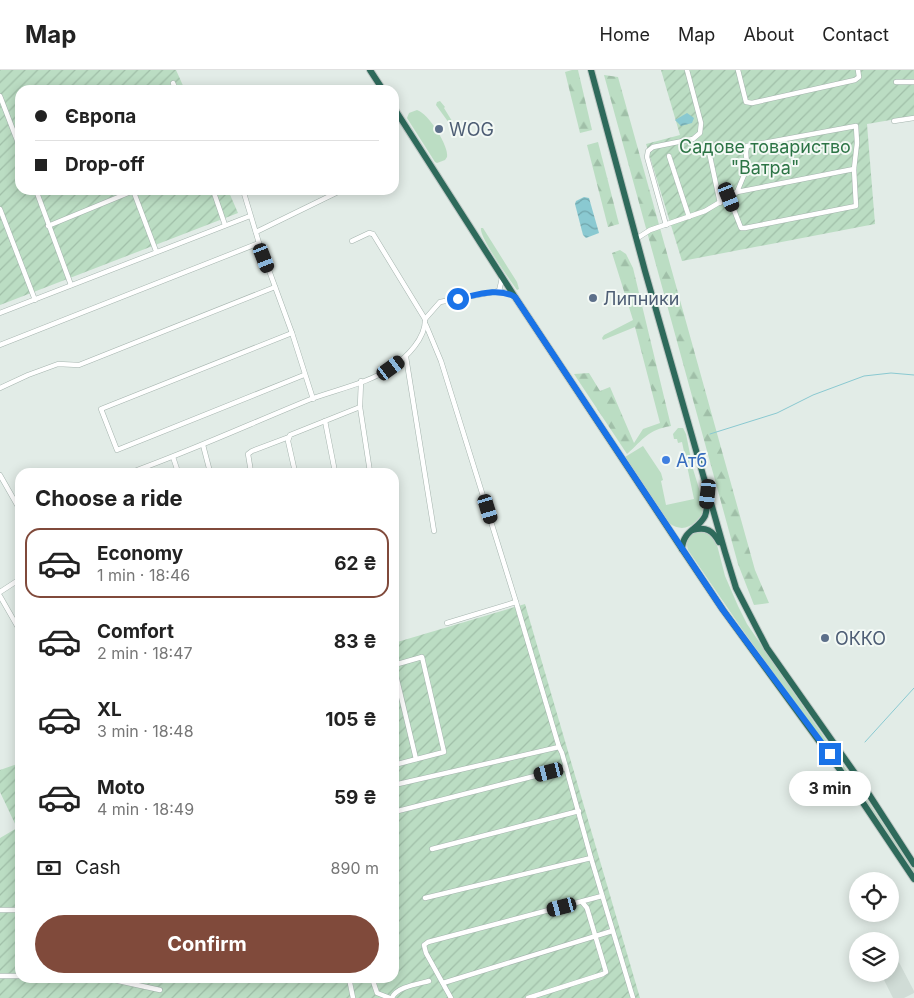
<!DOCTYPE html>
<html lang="en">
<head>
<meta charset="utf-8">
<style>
  body { margin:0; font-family:Inter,sans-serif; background:#f6f6f6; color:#222; height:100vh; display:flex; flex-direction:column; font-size:19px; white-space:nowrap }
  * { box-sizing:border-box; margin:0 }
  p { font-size:16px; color:#767676 }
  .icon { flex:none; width:28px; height:28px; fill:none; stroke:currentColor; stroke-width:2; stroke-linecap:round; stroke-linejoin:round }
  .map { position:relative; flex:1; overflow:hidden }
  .drawer { position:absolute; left:15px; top:398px; width:384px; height:515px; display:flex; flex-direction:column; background:#fff; border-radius:15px; box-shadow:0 2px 12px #0003 }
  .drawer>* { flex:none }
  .banner { position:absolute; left:15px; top:15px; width:384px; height:110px; border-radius:15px; box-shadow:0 2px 12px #0003; display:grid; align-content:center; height:110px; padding:0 20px; background:#fff }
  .controls { position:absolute; left:849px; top:802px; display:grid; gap:10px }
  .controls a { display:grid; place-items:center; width:50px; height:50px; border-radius:50%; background:#fff; box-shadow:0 2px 12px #0003; font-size:25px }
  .end { position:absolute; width:22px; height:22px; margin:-11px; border:6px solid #1a73e8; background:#fff; box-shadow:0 0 0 2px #fff }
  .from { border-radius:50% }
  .bubble { position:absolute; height:35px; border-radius:18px; background:#fff; box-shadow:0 2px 12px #0003; font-size:16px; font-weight:700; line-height:35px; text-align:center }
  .car { position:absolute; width:15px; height:30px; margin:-15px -8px; border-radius:6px; box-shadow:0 0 4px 1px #0007; background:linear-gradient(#222 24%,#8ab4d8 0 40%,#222 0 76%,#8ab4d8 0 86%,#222 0) }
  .banner b { display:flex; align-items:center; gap:18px; height:48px; font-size:19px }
  .banner b+b { border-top:1px solid #e0e0e0 }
  .banner i { width:12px; height:12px; background:#222 }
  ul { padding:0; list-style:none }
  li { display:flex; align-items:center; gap:15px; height:70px; margin:0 10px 8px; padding:0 10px; border:2px solid transparent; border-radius:15px }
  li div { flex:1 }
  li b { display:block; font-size:19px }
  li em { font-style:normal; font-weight:700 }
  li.on { border-color:#804a3b }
  li>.icon { width:45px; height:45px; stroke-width:1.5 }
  h2 { padding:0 20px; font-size:22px; line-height:60px }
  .pay { display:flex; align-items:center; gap:12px; height:55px; padding:0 20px; font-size:19px }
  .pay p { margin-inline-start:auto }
  .button { display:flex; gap:10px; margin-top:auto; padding:10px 20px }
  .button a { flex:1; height:58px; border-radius:30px; background:#804a3b; color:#fff; font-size:20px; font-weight:700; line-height:58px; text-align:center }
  header { display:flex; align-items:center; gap:30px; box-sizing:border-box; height:70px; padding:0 25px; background:#fff; border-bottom:1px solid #e0e0e0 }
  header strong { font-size:24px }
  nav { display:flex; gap:28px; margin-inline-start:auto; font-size:18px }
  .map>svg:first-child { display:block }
  .built { fill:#d0dcd6 }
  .green { fill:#bbddc3 }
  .forest { fill:url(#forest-firs) }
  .garden { fill:url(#garden-furrows) }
  .water { fill:url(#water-waves) }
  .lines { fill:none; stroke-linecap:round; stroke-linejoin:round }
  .stream { stroke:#8ac9d1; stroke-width:1 }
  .minor-casing { stroke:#a5b4ae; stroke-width:5.5 }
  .highway-casing { stroke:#c1c9c6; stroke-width:8 }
  .minor { stroke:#fff; stroke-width:4.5 }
  .highway { stroke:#2e6a5b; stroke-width:6 }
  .route { stroke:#1a73e8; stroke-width:6 }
  .service-dot { fill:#5c6f8a; stroke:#f3f9f5; stroke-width:2 }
  .shop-dot { fill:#3f7fe0; stroke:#f3f9f5; stroke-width:2 }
  .labels { text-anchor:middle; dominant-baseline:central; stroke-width:4; stroke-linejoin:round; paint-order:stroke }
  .service-label { font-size:18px; fill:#4e5e75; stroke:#f3f9f5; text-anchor:start }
  .park-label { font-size:18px; fill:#2c7445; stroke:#f3f9f5 }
  .shop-label { font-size:18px; fill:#366cbe; stroke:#f3f9f5; text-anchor:start }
</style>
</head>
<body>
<header>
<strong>Map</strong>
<nav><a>Home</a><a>Map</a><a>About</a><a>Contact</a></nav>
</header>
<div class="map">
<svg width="914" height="928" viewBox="0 0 914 928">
  <defs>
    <pattern id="forest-firs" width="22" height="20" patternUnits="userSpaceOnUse" patternTransform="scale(1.25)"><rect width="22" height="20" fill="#bbddc3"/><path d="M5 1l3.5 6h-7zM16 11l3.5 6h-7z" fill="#a0bfa8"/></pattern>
    <pattern id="garden-furrows" width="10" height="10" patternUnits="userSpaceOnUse" patternTransform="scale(1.25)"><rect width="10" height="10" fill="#bbddc3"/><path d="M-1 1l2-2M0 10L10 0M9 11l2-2" fill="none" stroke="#a0bfa8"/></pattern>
    <pattern id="water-waves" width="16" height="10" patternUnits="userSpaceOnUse" patternTransform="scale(1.25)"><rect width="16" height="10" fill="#8ac9d1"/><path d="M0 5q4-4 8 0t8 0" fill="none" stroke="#70a4aa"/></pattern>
  </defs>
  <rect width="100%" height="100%" fill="#e2ece7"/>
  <path class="built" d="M891,877L914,921V923L904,928H893L881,904H890V878Z"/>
  <g class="green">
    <path d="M440,31L445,37L444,38L452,51L449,53L436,35L437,32Z"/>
    <path d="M417,40C428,43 449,76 447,87L445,90L437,93L435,92L407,48L409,43Z"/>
    <path d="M481,158H483L517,212L519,219L517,220C510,210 479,167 481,158Z"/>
    <path d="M678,358H683L686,364L693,399L705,438C698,453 685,465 669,453L625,387L643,376L661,403L663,410L661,411L666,435L694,429L682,372L678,373L677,369H674L673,364Z"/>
    <path d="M697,461H706L716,471L725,506L738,536L747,554L914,799V805L823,672L742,559L688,480C685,471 689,465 697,461Z"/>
  </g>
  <g class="forest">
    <path d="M572,0H578L592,60L580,63L565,2Z"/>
    <path d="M604,5L618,7L755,500L769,533L754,535L738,494Z"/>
    <path d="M598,72L619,154L608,157L587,75Z"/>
    <path d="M620,180L626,184L633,198L671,356C647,360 644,369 627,384L574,304L589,303L600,321L610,317L634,373L643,359L660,353L635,257L603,270L602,268L604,265L633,250L612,183Z"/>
  </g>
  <g class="garden">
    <path d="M0,0H176L185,20H20V120H228L238,143L0,235Z"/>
    <path d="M661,0H914V46L867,54L875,154L682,191L646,74L680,65Z"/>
    <path d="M525,534L640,928H0V768L17,758L0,722V700L20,693V908H394V573Z"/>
  </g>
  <g class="water">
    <path d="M687,43L694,48L692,53L681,56L675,50Z"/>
    <path d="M584,127L589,128L599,163L586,168L583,165L575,134L576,131Z"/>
  </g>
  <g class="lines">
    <g class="stream">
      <path d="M710,364L777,343L813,325L864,306L891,303L914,305"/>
      <path d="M865,672L914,618"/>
    </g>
    <g class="minor-casing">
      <g id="minor">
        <path d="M738,0L746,32L752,33L855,10L859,7L858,0"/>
        <path d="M896,12H914"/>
        <path d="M173,13L176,20"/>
        <path d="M0,26L20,78"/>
        <path d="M894,51L914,48"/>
        <path d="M708,77L720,133"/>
        <path d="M669,86L689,147"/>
        <path d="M36,120L71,215"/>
        <path d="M133,120L156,181"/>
        <path d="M213,120L225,155"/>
        <path d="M243,120L259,173L292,263L313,329"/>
        <path d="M737,122L854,99"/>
        <path d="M0,139L35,230"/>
        <path d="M666,155L647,87L648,81L653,77L693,69L700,63L701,53L687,0"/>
        <path d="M48,156L133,121"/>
        <path d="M256,162L340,121"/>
        <path d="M636,169L650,160L705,141L737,122L747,98L746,82L747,76L856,56L857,73L854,99L856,136L745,158H741L729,127"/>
        <path d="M352,171L369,163L373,164L425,249"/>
        <path d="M499,221L502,208"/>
        <path d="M0,243L250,146"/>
        <path d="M426,255L441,291L516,532L559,677L562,683L591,788L633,928"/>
        <path d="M292,263L101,339L117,380L304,305"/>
        <path d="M0,275L259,173"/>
        <path d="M406,287L434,461"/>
        <path d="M361,311L360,337L370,402"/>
        <path d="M0,318L28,305L58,294L79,295L275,217"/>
        <path d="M325,351L335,402"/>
        <path d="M203,375L210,402"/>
        <path d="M173,387L178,402"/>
        <path d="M132,402C193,380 252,353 311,329C338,319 369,313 392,297C407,287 426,268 425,249L440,232L499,221L507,223L513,226"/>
        <path d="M251,402L248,384L252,381L289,367"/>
        <path d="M295,402L288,371L290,365L360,337"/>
        <path d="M0,405L20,440"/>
        <path d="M0,522L20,509"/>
        <path d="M0,526L20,561"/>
        <path d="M447,553L516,532"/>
        <path d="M394,595L422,587L444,682L394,695"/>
        <path d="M394,597L416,689"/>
        <path d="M394,715L559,677"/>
        <path d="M394,742L566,698"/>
        <path d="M432,779L579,741"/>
        <path d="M425,828L591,788"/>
        <path d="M0,840H20"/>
        <path d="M0,906H20"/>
        <path d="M105,908L160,920"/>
        <path d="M349,908L353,928"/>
        <path d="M372,908L377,923L390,928"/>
        <path d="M443,913L612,861"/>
        <path d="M392,928C396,917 418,914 429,911"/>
        <path d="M451,928L426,883L424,875L428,872L602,826"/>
        <path d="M528,928L603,904L606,902L587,838L582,832"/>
      </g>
    </g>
    <g class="highway-casing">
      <g id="highway">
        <path d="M370,0L383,20"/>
        <path d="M591,0L645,201L725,482L736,518L767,578L859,709L914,794"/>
        <path d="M394,38L515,227L682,479L723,540L851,715L914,809"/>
        <path d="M693,460C706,456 713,461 719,472"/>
        <path d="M682,479C683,460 698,460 705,446C707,441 707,435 708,429"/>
      </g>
    </g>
    <use href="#minor" class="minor"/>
    <use href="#highway" class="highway"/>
  </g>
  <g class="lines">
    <path class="route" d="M458,229C477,225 498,217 515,227L723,540L830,684"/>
  </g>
  <g class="service-dot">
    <circle cx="439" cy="59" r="5"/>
    <circle cx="593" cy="228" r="5"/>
    <circle cx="825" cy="568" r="5"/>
  </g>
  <circle class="shop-dot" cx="666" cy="390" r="5"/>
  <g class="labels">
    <g class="service-label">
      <text x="449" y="59">WOG</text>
      <text x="603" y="228">Липники</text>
      <text x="835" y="568">ОККО</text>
    </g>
    <g class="park-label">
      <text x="765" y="76">Садове товариство<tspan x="765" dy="21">"Ватра"</tspan></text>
    </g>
    <g class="shop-label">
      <text x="676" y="390">Атб</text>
    </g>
  </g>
</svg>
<div class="controls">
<a><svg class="icon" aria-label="locate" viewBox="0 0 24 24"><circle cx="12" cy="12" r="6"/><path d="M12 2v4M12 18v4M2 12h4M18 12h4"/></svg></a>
<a><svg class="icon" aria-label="layers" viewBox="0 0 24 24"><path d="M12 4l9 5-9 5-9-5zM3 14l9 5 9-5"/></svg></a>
</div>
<i class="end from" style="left:458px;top:229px"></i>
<i class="end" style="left:830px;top:684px"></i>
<div class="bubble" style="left:789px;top:701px;width:82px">3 min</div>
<i class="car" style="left:729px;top:127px;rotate:158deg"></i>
<i class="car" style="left:264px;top:188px;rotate:159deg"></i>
<i class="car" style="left:391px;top:298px;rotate:54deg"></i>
<i class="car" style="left:708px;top:424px;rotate:186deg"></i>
<i class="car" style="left:488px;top:439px;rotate:163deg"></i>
<i class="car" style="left:549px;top:702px;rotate:256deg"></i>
<i class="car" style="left:562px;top:837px;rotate:255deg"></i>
<div class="banner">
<b><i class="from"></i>Європа</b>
<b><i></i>Drop-off</b>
</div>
<section class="drawer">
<h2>Choose a ride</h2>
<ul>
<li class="on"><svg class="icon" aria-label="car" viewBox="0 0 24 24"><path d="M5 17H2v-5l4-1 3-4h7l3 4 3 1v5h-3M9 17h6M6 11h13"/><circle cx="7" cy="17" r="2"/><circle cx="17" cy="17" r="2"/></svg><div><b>Economy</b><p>1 min · 18:46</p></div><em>62 ₴</em></li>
<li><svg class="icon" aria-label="car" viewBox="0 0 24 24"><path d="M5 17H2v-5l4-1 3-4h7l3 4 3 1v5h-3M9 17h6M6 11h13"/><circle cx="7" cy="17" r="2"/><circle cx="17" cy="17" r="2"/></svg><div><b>Comfort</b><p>2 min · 18:47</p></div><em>83 ₴</em></li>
<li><svg class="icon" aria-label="car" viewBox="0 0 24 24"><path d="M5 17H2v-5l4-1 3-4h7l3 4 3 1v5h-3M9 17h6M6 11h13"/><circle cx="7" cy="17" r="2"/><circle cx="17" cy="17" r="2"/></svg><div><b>XL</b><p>3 min · 18:48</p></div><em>105 ₴</em></li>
<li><svg class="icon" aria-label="car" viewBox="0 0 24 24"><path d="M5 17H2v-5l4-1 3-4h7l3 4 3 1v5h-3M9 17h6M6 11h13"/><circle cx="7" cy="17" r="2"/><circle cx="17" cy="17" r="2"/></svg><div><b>Moto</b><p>4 min · 18:49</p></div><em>59 ₴</em></li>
</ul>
<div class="pay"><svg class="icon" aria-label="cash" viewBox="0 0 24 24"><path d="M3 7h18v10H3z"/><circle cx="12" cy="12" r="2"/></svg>Cash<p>890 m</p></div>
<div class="button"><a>Confirm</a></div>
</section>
</div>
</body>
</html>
